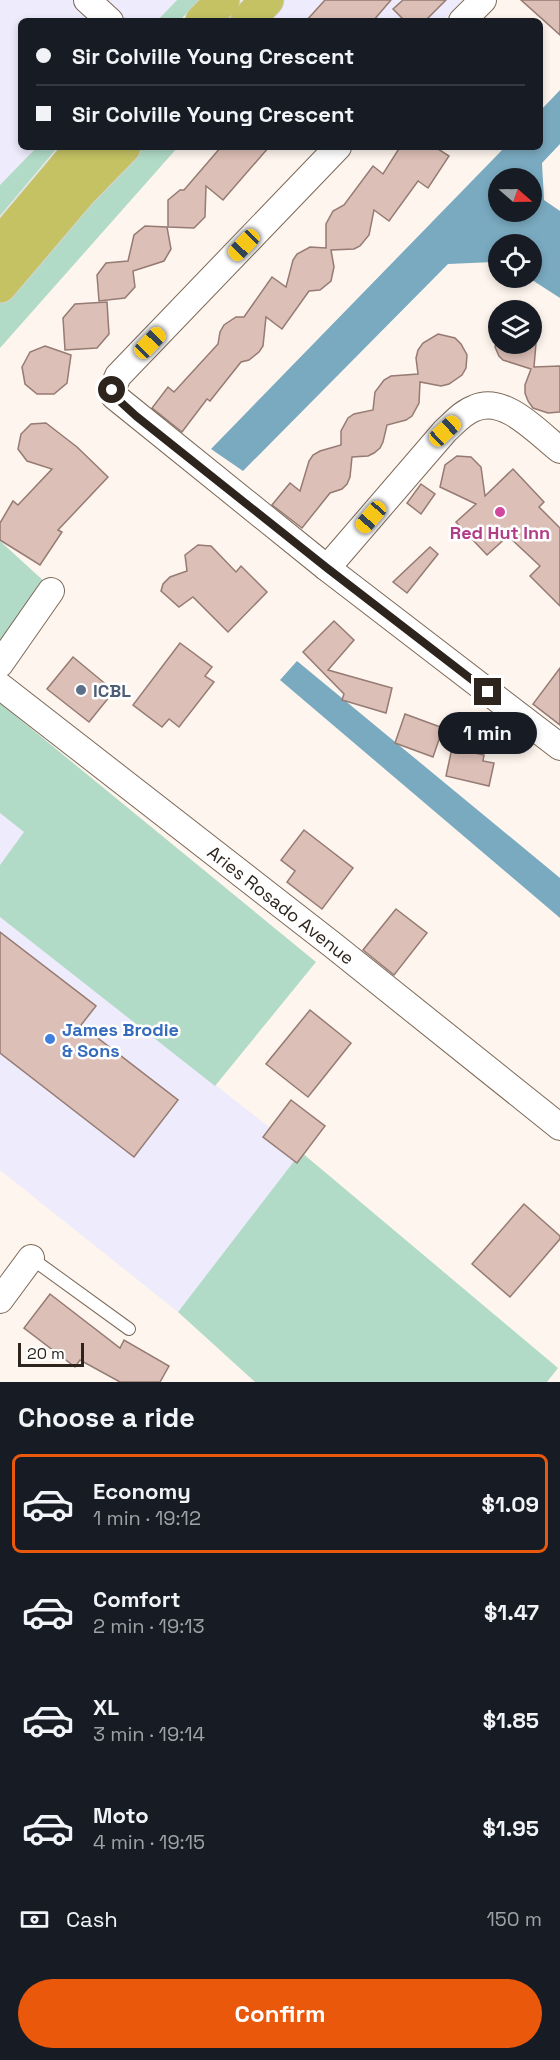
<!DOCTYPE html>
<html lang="en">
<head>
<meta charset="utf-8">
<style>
  body { margin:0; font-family:"Space Grotesk",sans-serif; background:#242831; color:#f1f3f6; height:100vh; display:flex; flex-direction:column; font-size:22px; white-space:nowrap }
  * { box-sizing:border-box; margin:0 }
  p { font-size:20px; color:#9ea1a6 }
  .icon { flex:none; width:33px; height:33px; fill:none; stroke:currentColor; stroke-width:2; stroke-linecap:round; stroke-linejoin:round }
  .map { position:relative; height:1382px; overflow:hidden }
  .panel { display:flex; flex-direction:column; background:#171b24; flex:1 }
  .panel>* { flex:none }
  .top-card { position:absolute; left:18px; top:18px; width:525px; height:132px; border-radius:9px; box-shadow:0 3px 9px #0003; display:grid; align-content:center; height:132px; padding:0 18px; background:#171b24 }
  .needle { width:39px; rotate:110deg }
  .buttons { position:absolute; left:488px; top:168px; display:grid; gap:12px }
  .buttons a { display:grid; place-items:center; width:54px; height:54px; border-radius:50%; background:#171b24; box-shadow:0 3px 9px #0003; font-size:30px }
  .scale { position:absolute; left:18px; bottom:15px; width:66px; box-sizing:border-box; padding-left:6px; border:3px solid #2c241d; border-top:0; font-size:16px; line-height:21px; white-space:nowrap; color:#2c241d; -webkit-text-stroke:4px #fff; paint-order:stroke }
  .end { position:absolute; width:27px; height:27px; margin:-14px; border:8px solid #2c241d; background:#fff; box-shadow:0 0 0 3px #fff }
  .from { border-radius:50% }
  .bubble { position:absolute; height:42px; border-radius:21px; background:#171b24; box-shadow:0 3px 9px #0003; font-size:20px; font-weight:700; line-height:42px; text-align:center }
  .car { position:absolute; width:18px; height:36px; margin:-18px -9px; border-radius:8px; box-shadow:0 0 4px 2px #0007; background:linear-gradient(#f5c518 24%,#345 0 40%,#f5c518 0 76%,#345 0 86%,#f5c518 0) }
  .top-card b { display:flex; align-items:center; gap:21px; height:57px; font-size:22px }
  .top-card b+b { border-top:2px solid #363941 }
  .top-card i { width:15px; height:15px; background:#f1f3f6 }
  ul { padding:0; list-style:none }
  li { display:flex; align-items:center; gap:18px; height:99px; margin:0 12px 9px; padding:0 6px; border:3px solid transparent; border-radius:9px }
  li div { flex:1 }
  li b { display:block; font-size:22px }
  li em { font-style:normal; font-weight:700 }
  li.on { border-color:#ea580c }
  li>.icon { width:54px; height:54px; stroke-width:1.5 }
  h2 { padding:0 18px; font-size:27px; line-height:72px }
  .pay { display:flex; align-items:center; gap:15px; height:66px; padding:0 18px; font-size:22px }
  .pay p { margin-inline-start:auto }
  .action { display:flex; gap:12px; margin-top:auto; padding:12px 18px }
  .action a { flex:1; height:69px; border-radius:36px; background:#ea580c; color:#fff; font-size:24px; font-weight:700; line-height:69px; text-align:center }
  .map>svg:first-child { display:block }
  .commercial { fill:#edebfc }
  .green { fill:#b1dbc7 }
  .water { fill:#7aaac0; fill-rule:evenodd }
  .building { fill:#dcbfb6; stroke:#957b73; stroke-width:1.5 }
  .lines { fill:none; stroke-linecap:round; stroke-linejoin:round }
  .service-casing { stroke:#7c6958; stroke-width:14 }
  .minor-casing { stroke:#7c6958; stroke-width:28 }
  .trunk-casing { stroke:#d5d3d2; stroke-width:35 }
  .service { stroke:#fff; stroke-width:12 }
  .minor { stroke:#fff; stroke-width:26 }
  .trunk { stroke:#c4c263; stroke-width:33 }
  .route { stroke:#2c241d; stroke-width:8 }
  .hotel-dot { fill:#d1479c; stroke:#fff; stroke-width:2 }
  .service-dot { fill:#5c6f8a; stroke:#fff; stroke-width:2 }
  .shop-dot { fill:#3f7fe0; stroke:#fff; stroke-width:2 }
  .labels { text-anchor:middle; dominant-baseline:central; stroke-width:5; stroke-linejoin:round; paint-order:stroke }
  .hotel-label { font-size:18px; font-weight:bold; fill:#b23c85; stroke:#fff }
  .service-label { font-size:18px; font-weight:bold; fill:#4e5e75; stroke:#fff; text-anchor:start }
  .street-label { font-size:18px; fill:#2c241d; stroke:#fff }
  .shop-label { font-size:18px; font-weight:bold; fill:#366cbe; stroke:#fff; text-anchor:start }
</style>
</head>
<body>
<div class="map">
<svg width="560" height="1382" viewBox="0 0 560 1382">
  <rect width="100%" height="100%" fill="#fef5ee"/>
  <g class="commercial">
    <path d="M0,0H177L157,21H21V147H37L0,185Z"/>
    <path d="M278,0H463L442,21H258Z"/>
    <path d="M0,813L24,832L0,865Z"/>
    <path d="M0,917L301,1152L178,1312L0,1170Z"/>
  </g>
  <g class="green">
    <path d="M177,0H200L179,21H157Z"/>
    <path d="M37,147H58L0,216V185Z"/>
    <path d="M140,147H178L0,348V303Z"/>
    <path d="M0,541L47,584L0,640Z"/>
    <path d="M0,703L316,962L215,1086L0,917V865L24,832L0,813Z"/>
    <path d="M301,1152L558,1368L547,1382H255L178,1312Z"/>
  </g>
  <g class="water">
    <path d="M560,90V144L542,163L544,200L560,211V298L529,278H531V244H498V264L494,262L448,264L243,471L211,449L505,147H540V111ZM531,178V212H498V178Z"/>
    <path d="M297,661L560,878V918L280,680Z"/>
  </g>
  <g class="building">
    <path d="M325,0H391L373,21H306Z"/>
    <path d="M403,0H446L425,21H405L393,9Z"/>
    <path d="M521,0H560V35Z"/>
    <path d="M221,147H269L223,200L206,186L205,217L194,228L168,227V200L180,190H184Z"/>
    <path d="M400,147H435L449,156L428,188L418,181L389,221L374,210L369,235L360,246L354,249L331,250L334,267L331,281L320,290L309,291L282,329L266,317L263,346L259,352L249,360L241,362L210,401L207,399L182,432L152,408L168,387L174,392L218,344L220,332L224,325L236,317H244L272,277L286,287L293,260L297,254L310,247L326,248V224L333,211L344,205L373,166L383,174Z"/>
    <path d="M145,226L167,227L171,249L164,261L133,271L135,287L125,298L99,301L97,275L106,263L128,261L134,235Z"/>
    <path d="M107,302L109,334L97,348L65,350L63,318L75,304Z"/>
    <path d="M531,331L536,343L534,367L560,366V412L548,413L533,408L528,401L525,393V385L531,369L503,360L499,356L495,347L498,335V344H531Z"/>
    <path d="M438,334L455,338L461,344L467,355L466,368L462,375L449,384L441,386L420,382L419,403L412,416L406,420L387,425L383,442L380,448L374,453L368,456L352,457L350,477L347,484L342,489L330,493L302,528L272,505L290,483L300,491L309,461L313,455L320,451L341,445V431L348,418L354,414L373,410L375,392L384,380L391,376L418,374L416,358L418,350L423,343Z"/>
    <path d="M45,346L71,355L67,383L54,394H37L25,384L22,367L30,352Z"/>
    <path d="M46,423L77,447L108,477L58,530L62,532L40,565L0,540V523L13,501L18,505L52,469L27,461L18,449L21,434L31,424Z"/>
    <path d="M457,456L471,457L481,467L485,496L513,469L544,502L539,507L560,528V606L530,576L540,566L508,536L487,555L456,522L476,504L440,487L445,465Z"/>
    <path d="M421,484L435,494L421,514L407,503Z"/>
    <path d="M198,545L211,546L236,572L241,566L267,592L228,632L193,597L179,607L161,591L163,584L170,577L187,571L185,555Z"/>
    <path d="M430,547L438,554L407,593L393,582Z"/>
    <path d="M334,621L354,640L328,670L392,688L386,713L342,700L344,694L303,652Z"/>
    <path d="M180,643L212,667L205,676L214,682L179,727L169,719L162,727L133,705Z"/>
    <path d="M73,657L114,691L89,722L47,689Z"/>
    <path d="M560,668V725L533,704Z"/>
    <path d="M405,714L443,728L433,757L395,743Z"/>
    <path d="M452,748L484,755L483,761L494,763L489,786L446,776Z"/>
    <path d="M304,830L353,868L322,909L287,882L295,871L281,860Z"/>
    <path d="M396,909L427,933L394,975L363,950Z"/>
    <path d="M0,932L96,1006L81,1025L178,1100L134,1157L0,1053Z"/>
    <path d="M310,1010L351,1043L308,1097L266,1064Z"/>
    <path d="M291,1100L325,1126L297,1163L263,1137Z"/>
    <path d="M524,1204L560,1236V1239L510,1297L472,1264Z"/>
    <path d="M50,1294L120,1348L124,1340L169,1366L160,1382H120L80,1360L75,1367L24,1328Z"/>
  </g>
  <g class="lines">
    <g class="service-casing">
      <path id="service" d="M31,1258L129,1329"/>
    </g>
    <g class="minor-casing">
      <g id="minor">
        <path d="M87,0L110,21"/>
        <path d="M462,21L483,0"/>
        <path d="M338,147L118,376L112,390L114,396L327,568L560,747"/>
        <path d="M327,568L445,431C454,423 463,412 475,408C505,395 538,433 560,450"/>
        <path d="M0,664L51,591"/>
        <path d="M0,686L334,946L560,1127"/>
        <path d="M0,1300L31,1258"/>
      </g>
    </g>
    <g class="trunk-casing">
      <g id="trunk">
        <path d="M202,21L223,0"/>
        <path d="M247,21L267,0"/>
        <path d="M0,244L82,147"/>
        <path d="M0,286L80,192L124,147"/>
      </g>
    </g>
    <use href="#service" class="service"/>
    <use href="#minor" class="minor"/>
    <use href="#trunk" class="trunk"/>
  </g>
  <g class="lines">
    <path class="route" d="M112,390L114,396L136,416L327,568L488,692"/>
  </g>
  <circle class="hotel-dot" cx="500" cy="512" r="6"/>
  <circle class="service-dot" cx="81" cy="690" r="6"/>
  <circle class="shop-dot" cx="50" cy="1039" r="6"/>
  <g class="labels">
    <g class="hotel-label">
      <text x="500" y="532">Red Hut Inn</text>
    </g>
    <g class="service-label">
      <text x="93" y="690">ICBL</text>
    </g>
    <g class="street-label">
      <text transform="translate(281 905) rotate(38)">Aries Rosado Avenue</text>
    </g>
    <g class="shop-label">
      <text x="62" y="1029">James Brodie<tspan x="62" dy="21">&amp; Sons</tspan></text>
    </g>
  </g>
</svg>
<div class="buttons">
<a><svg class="needle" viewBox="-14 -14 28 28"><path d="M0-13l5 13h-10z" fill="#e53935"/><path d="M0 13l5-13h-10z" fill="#9ea1a6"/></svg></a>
<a><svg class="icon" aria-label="locate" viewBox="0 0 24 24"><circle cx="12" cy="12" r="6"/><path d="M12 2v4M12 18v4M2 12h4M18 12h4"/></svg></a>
<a><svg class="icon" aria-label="layers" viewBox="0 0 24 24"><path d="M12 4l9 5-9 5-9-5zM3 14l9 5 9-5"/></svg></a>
</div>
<div class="scale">20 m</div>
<i class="end from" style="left:112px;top:390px"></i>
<i class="end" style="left:488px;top:692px"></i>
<div class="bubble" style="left:438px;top:712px;width:99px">1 min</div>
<i class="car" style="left:244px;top:245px;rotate:224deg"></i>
<i class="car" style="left:150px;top:343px;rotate:44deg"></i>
<i class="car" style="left:445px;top:431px;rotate:47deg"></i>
<i class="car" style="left:371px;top:517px;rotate:221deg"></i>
<div class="top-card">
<b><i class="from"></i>Sir Colville Young Crescent</b>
<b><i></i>Sir Colville Young Crescent</b>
</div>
</div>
<section class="panel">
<h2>Choose a ride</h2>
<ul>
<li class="on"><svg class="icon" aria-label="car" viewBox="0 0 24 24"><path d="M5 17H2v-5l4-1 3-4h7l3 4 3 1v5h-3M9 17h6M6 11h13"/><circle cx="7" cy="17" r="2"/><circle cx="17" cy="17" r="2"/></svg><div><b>Economy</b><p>1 min · 19:12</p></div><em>$1.09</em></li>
<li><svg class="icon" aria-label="car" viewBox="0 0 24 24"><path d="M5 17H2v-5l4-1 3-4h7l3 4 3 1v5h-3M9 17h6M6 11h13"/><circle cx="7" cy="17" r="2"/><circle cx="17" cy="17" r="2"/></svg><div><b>Comfort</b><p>2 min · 19:13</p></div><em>$1.47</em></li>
<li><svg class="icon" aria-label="car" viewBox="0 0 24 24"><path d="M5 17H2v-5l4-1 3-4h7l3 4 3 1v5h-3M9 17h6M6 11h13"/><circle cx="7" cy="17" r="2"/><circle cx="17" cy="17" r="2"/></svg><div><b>XL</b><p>3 min · 19:14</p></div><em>$1.85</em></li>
<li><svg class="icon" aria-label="car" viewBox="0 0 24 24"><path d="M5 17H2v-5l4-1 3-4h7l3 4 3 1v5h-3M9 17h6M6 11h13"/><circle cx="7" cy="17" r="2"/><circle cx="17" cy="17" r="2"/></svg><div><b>Moto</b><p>4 min · 19:15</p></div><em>$1.95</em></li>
</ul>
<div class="pay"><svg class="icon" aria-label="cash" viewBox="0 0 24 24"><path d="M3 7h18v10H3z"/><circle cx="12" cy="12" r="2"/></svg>Cash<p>150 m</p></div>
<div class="action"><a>Confirm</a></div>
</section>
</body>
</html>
